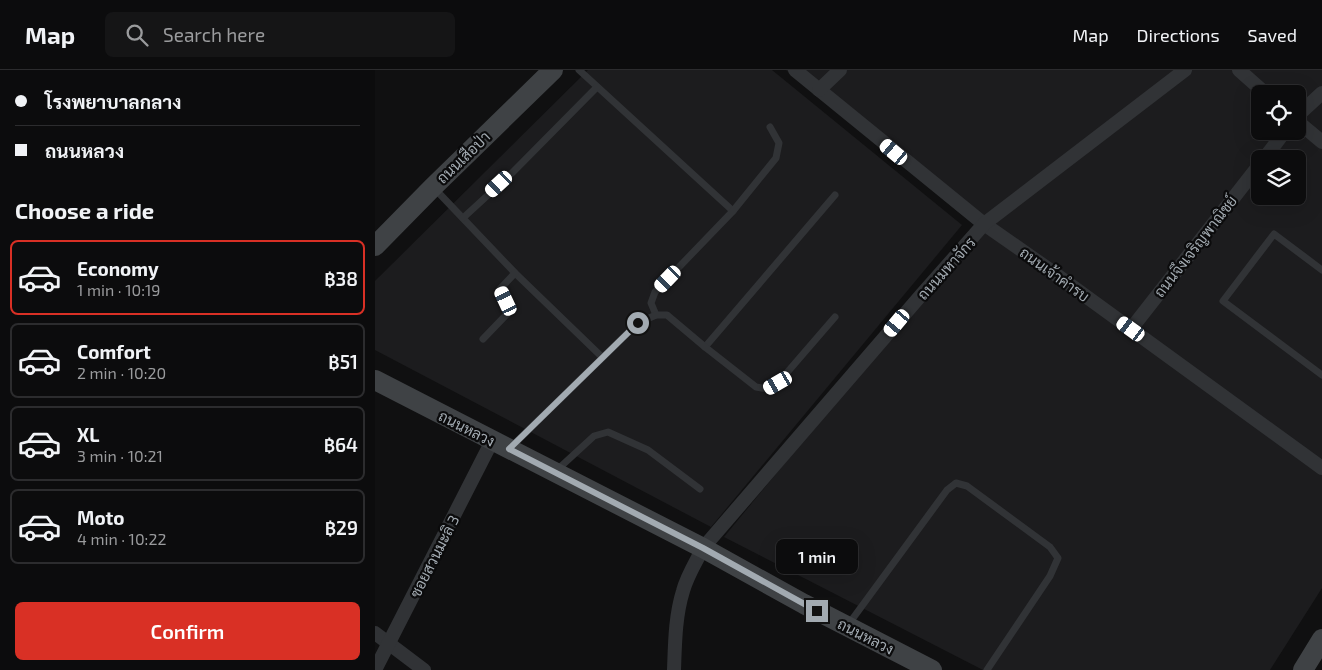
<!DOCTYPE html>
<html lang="en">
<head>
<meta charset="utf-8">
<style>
  body { margin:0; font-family:"Exo 2",Sarabun,sans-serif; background:#151516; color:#f1f3f6; height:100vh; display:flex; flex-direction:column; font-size:19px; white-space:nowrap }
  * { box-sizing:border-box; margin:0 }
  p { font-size:16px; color:#9a9b9d }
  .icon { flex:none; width:28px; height:28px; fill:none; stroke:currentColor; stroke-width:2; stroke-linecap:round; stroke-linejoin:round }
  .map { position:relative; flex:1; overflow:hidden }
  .side { display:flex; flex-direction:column; background:#0c0c0d; width:375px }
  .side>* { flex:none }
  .hud { display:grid; align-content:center; height:110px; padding:0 15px; background:#0c0c0d }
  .controls { position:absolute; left:876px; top:15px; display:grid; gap:10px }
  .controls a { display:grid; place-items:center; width:55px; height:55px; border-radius:8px; background:#0c0c0d; box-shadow:0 5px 20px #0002,0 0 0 1px #2c2c2e; font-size:25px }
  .end { position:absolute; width:22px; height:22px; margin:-11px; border:6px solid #a2aab1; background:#111; box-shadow:0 0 0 2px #111 }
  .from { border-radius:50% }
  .bubble { position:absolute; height:35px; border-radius:8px; background:#0c0c0d; box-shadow:0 5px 20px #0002,0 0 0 1px #2c2c2e; font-size:16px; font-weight:600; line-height:35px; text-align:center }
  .car { position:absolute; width:15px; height:30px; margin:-15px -8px; border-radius:6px; box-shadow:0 0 4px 1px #0007; background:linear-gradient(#fff 24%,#345 0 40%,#fff 0 76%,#345 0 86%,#fff 0) }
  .hud b { display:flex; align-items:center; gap:18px; height:48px; font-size:19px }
  .hud b+b { border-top:1px solid #2c2c2e }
  .hud i { width:12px; height:12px; background:#f1f3f6 }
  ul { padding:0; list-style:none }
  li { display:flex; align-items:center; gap:15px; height:75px; margin:0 10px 8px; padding:0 5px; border:2px solid #2c2c2e; border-radius:8px }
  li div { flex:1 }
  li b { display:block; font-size:19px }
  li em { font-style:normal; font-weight:600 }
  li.selected { border-color:#d93025 }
  li>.icon { width:45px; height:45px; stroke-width:1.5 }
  h2 { padding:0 15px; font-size:22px; line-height:60px }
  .primary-button { display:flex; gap:10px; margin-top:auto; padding:10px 15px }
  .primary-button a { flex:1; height:58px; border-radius:8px; background:#d93025; color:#fff; font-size:20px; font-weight:600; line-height:58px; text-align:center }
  header { display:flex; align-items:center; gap:30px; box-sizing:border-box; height:70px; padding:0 25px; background:#0c0c0d; border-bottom:1px solid #2c2c2e }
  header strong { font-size:24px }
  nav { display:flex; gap:28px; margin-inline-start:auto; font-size:18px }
  .search { width:350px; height:45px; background:#151516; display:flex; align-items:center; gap:12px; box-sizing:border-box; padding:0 18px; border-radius:8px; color:#9a9b9d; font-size:19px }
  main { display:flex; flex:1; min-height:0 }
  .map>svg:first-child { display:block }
  .built { fill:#1c1c1e; fill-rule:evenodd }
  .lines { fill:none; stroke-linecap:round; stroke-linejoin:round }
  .lane { stroke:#313336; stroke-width:7 }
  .street { stroke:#313336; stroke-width:14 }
  .secondary { stroke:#3f4245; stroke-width:20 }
  .route { stroke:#a2aab1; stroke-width:6 }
  .labels { text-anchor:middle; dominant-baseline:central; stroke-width:4.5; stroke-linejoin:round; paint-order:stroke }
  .street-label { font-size:15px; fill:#a2aab1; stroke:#0b0b0c }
</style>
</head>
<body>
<header>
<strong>Map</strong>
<div class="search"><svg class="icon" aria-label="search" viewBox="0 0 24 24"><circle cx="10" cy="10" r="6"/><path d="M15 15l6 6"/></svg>Search here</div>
<nav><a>Map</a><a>Directions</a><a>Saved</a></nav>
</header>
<main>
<section class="side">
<div class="hud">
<b><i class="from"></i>โรงพยาบาลกลาง</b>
<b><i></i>ถนนหลวง</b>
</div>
<h2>Choose a ride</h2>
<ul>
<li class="selected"><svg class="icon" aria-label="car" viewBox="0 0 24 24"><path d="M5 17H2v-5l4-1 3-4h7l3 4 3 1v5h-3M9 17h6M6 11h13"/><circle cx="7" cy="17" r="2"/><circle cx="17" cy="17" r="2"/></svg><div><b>Economy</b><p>1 min · 10:19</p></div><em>฿38</em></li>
<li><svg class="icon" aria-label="car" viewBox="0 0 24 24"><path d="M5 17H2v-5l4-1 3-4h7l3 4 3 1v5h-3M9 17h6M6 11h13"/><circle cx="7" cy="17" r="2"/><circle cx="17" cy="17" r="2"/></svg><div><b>Comfort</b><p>2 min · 10:20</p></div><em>฿51</em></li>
<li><svg class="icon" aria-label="car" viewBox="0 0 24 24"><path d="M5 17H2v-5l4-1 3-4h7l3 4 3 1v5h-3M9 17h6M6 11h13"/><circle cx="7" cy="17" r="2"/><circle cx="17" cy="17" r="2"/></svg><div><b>XL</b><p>3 min · 10:21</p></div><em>฿64</em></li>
<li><svg class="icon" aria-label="car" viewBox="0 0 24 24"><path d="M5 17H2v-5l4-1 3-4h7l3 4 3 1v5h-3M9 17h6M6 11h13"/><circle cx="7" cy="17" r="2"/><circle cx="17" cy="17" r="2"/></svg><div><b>Moto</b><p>4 min · 10:22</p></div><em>฿29</em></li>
</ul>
<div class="primary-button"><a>Confirm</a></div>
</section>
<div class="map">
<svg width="947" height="600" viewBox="0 0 947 600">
  <rect width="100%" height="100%" fill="#101011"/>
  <g class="built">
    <path d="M213,0H397L587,155L336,457L0,280V211Z"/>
    <path d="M411,0H947V518L895,600H608L349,467L603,158ZM885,24H922V61H885ZM885,89H922V126H885Z"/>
  </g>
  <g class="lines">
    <g class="lane">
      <path d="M204,0L358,141"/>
      <path d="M60,119L140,203L227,287"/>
      <path d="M88,148L137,103L222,17"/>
      <path d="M947,200L899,164L848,231L947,305"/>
      <path d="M281,245L276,233L280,222L358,141L401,88L404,73L395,57"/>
      <path d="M108,269L132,244L131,231L125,219L140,203"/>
      <path d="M330,277L460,125"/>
      <path d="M136,377L263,253L281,245H292L330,277L381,317L393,319L403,313L460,247"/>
      <path d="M182,400L219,366L233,362L273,380L325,419"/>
      <path d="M473,555L572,420L581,413L592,416L675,477L683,488L675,506L612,600"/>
    </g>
    <g class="street">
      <path d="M420,0L609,154L672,198L947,398"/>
      <path d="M864,0L891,24"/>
      <path d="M444,20L465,0"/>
      <path d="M922,46L947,23"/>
      <path d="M922,51L947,72"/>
      <path d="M889,89L910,61"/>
      <path d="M756,259L885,94"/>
      <path d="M0,563L49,600"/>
      <path d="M0,600L117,371"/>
      <path d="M299,600C300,574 300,547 308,521C312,506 321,492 328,478L547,224L609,154L810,0"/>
    </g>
    <g class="secondary">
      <path d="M0,176L58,117L178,0"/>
      <path d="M0,310L328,478L429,534L557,600"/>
      <path d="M928,600L947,569"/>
    </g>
  </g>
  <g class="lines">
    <path class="route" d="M263,253L134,379L328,478L442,541"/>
  </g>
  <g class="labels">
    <g class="street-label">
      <text transform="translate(88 87) rotate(-44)">ถนนเสือป่า</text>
      <text transform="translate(820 176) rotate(-52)">ถนนจึงเจริญพาณิชย์</text>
      <text transform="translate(571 198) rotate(-48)">ถนนมหาจักร</text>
      <text transform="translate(680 204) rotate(36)">ถนนเจ้าคำรบ</text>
      <text transform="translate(92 358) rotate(27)">ถนนหลวง</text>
      <text transform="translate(59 486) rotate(-63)">ซอยสวนมะลิ 3</text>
      <text transform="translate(491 566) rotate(27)">ถนนหลวง</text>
    </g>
  </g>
</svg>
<div class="controls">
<a><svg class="icon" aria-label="locate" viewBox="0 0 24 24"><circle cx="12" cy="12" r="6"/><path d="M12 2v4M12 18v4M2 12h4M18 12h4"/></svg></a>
<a><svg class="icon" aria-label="layers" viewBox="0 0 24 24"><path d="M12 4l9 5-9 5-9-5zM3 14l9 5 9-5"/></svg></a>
</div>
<i class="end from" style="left:263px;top:253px"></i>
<i class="end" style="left:442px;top:541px"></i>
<div class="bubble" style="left:401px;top:469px;width:82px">1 min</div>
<i class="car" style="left:519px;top:82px;rotate:310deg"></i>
<i class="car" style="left:124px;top:114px;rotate:227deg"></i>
<i class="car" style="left:293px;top:209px;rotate:224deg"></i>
<i class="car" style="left:131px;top:231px;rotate:335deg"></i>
<i class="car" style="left:522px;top:253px;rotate:220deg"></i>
<i class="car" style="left:756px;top:259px;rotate:306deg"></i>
<i class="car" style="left:403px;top:313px;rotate:240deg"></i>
</div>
</main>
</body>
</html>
